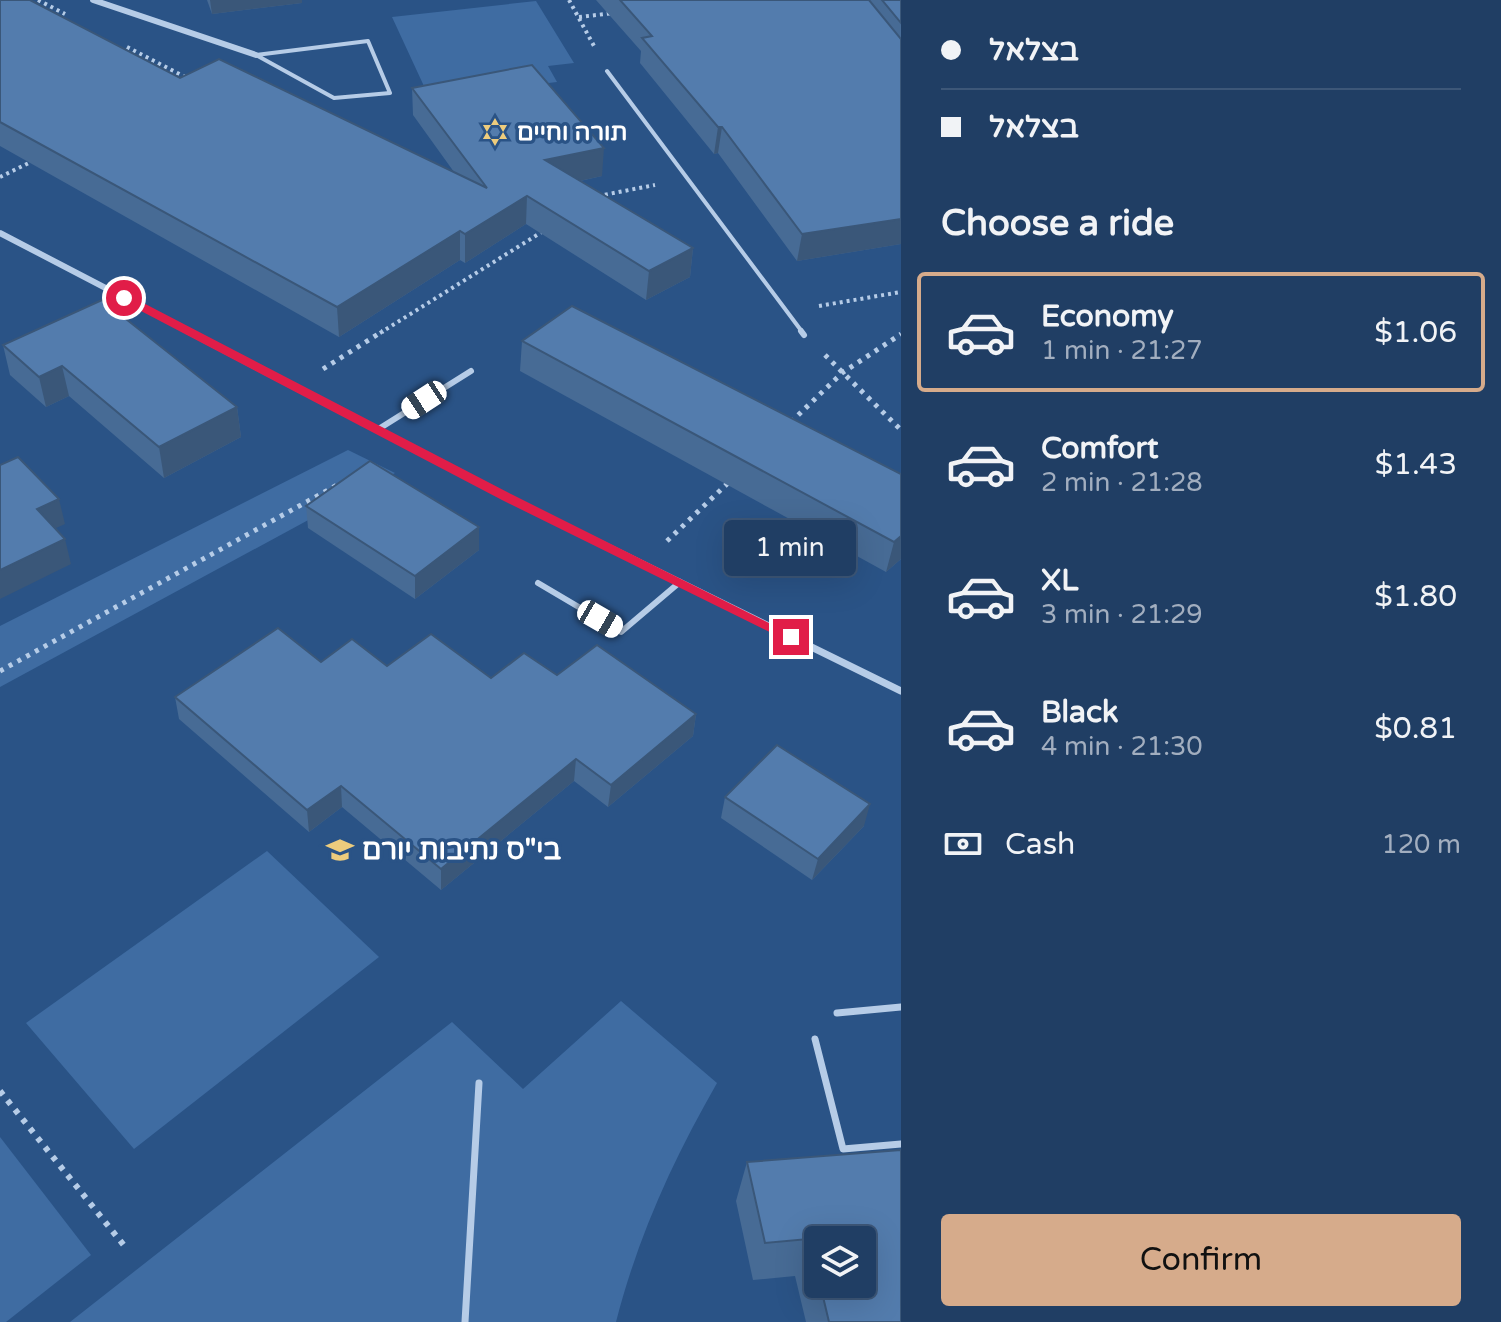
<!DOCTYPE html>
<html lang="en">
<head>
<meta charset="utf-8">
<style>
  body { margin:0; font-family:"Varela Round","Noto Sans Hebrew",sans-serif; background:#2d496d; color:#f1f3f6; height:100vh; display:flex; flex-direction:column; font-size:30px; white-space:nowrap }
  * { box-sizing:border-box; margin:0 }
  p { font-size:26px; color:#a2aebf }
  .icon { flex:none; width:44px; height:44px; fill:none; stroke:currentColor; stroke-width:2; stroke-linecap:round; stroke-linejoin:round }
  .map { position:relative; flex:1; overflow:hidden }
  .drawer { display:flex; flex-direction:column; background:#203e64; width:600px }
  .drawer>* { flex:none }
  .top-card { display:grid; align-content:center; height:176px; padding:0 40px; background:#203e64 }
  .buttons { position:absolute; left:804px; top:1226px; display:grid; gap:16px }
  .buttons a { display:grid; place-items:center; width:72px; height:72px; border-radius:8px; background:#203e64; box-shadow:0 8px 32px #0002,0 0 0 2px #3d5778; font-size:40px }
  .end { position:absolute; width:36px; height:36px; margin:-18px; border:10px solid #e11d48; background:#fff; box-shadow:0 0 0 4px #fff }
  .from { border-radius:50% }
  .bubble { position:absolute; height:56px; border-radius:8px; background:#203e64; box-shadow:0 8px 32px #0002,0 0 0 2px #3d5778; font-size:26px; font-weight:600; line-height:56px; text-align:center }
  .car { position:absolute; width:24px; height:48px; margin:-24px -12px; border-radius:10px; box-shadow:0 0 6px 2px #0007; background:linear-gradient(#fff 24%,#345 0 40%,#fff 0 76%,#345 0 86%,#fff 0) }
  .top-card b { display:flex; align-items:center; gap:28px; height:76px; font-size:30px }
  .top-card b+b { border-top:2px solid #3d5778 }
  .top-card i { width:20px; height:20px; background:#f1f3f6 }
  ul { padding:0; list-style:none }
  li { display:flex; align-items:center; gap:24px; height:120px; margin:0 16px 12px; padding:0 24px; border:4px solid transparent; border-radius:8px }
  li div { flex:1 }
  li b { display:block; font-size:30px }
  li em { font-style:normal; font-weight:600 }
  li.active { border-color:#d6ab8b }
  li>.icon { width:72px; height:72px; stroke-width:1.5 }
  h2 { padding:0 40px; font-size:36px; line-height:96px }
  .pay { display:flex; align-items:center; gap:20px; height:88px; padding:0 40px; font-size:30px }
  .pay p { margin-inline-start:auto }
  .button { display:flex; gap:16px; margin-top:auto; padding:16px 40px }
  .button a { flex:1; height:92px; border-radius:8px; background:#d6ab8b; color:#111; font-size:32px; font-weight:600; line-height:92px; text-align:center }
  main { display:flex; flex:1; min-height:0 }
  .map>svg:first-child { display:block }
  .green { fill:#3f6ca2 }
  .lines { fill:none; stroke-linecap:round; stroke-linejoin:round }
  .path-far2 { stroke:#b6cce7; stroke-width:4; stroke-dasharray:3 4; stroke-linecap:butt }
  .path-far1 { stroke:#b6cce7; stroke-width:5; stroke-dasharray:4 6; stroke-linecap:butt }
  .path { stroke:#b6cce7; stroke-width:6; stroke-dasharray:5 7; stroke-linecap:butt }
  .service-far2 { stroke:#b6cce7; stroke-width:4 }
  .service-far1 { stroke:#b6cce7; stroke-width:6 }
  .service { stroke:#b6cce7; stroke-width:7 }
  .minor-far1 { stroke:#b6cce7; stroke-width:6 }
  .minor { stroke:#b6cce7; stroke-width:7 }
  .wall { fill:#476b95; fill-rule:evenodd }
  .shaded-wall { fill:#3a5779 }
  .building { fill:#537cad; stroke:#3a5779; stroke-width:2 }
  .route { fill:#e11d48 }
  .labels { text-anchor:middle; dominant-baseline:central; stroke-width:7; stroke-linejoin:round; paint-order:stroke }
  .far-poi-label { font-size:24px; font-weight:bold; fill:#fff; stroke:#2a5386; text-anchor:start }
  .poi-label { font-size:28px; font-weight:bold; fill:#fff; stroke:#2a5386; text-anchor:start }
</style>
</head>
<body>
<main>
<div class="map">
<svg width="901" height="1322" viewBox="0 0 901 1322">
  <rect width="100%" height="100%" fill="#2a5386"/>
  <g class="green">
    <path d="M536,1L574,63L548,66L557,82L429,97L392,17Z"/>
    <path d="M348,450L395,473L0,687V626Z"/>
    <path d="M267,851L379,957L134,1149L26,1023Z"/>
    <path d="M621,1001L717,1083C673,1160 638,1236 616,1322H70L452,1022L523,1089Z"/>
    <path d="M0,1137L91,1255L6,1322H0Z"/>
  </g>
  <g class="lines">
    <g class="path-far2">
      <path d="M38,0L65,14"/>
      <path d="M569,0L594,46"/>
      <path d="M579,17L614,13"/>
      <path d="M127,47L189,79"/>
      <path d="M0,177L35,160"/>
      <path d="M598,196L655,185"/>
      <path d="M819,306L901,292"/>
      <path d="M380,333L545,230"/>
    </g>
    <g class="path-far1">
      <path d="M825,355L901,430"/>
      <path d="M323,369L383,331"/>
      <path d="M791,422L842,373L901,334"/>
      <path d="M667,541L729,482"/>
      <path d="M0,671L339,484"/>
    </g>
    <path class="path" d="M0,1091L126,1248"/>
    <g class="service-far2">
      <path d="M368,41L390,93L334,98L256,55Z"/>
      <path d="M607,71L803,333"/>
      <path d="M102,309L124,298"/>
    </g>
    <g class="service-far1">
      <path d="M801,331L804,335"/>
      <path d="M377,430L471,371"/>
      <path d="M538,583L621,632L680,582"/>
    </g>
    <g class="service">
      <path d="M837,1013L901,1007"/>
      <path d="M815,1039L843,1149L901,1144"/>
      <path d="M465,1322L479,1083"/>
    </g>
    <g class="minor-far1">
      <path d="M93,0L256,55"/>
      <path d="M0,233L192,333"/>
    </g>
    <path class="minor" d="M188,331L506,497L901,691"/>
  </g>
  <g class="wall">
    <path d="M0,0L180,78L454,172L413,115L412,88L602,176L580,181L693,248L690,277L646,300L526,224L465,263L460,260L339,337L0,146Z"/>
    <path d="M207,0H302V3L212,14Z"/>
    <path d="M596,0H901V244L797,261L718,153L714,154L640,63L641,51Z"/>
    <path d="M522,341L901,474V559L886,572L520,371Z"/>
    <path d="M3,345L237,407L241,437L164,478L69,396L46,407L10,375Z"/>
    <path d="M306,506L479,527V550L415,599L308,528Z"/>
    <path d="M321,662L387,666L491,678L557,675L696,714L693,736L608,807L574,781L441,890L342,807L309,832L179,719L175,697Z"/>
    <path d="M725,797L864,826L812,880L721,818Z"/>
    <path d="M747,1162L901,1322H806L795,1276L753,1280L736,1201ZM818,1240L862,1284H818Z"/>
  </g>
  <g class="shaded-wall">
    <path d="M210,0H302V3L212,14Z"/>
    <path d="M718,127H722L718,153L714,154Z"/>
    <path d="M604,148L602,176L543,189L545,160Z"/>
    <path d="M527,196L526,224L465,263V234Z"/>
    <path d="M901,219V244L797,261L802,234Z"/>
    <path d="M460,231V260L339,337L337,307Z"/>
    <path d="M693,248L690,277L646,300L649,271Z"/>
    <path d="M62,366L69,396L46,407L39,377Z"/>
    <path d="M237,407L241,437L164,478L159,447Z"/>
    <path d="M59,499L65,524L43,534L37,509Z"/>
    <path d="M479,527V550L415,599V576Z"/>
    <path d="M901,536V559L886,572L894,542Z"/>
    <path d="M65,539L71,564L0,599V570Z"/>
    <path d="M696,714L693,736L608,807L611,785Z"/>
    <path d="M576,759L574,781L441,890V869Z"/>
    <path d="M341,786L342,807L309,832L307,810Z"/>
    <path d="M870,804L864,826L812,880L818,859Z"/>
  </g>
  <g class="building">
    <path d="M0,0H30L180,78L219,59L487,188L412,88L532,65L604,148L545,160L693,248L649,271L527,196L465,234L460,231L337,307L0,122Z"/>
    <path d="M620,0H869L901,39V219L802,234L722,127H718L642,38L652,36Z"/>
    <path d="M882,0H901V23Z"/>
    <path d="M102,300L237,407L159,447L62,366L39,377L3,345Z"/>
    <path d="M572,306L901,474V536L894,542L522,341Z"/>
    <path d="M18,457L59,499L37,509L65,539L0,570V465Z"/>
    <path d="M370,461L479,527L415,576L306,506Z"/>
    <path d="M278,628L321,662L352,639L387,666L431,634L491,678L524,653L557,675L597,645L696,714L611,785L576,759L441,869L341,786L307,810L175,697Z"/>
    <path d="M777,745L870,804L818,859L725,797Z"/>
    <path d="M901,1150V1322H829L820,1284H862V1240H818V1278L808,1239L765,1243L747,1162Z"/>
  </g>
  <path class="route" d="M120,295H128L511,494L797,637L795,640H786L502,500L120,300Z"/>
  <defs>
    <g id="synagogue-bare" transform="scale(2.16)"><path d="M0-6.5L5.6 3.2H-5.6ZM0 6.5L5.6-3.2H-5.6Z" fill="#edcc7d" stroke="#2a5386" stroke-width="2.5" paint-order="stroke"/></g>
    <g id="school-bare" transform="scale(2.16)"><path d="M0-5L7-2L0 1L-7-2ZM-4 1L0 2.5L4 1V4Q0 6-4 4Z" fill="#edcc7d" stroke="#2a5386" stroke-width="2.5" paint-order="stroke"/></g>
  </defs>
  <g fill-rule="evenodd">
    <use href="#synagogue-bare" x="495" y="132"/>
    <use href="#school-bare" x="340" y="850"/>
  </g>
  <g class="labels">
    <g class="far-poi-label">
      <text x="517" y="132">תורה וחיים</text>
    </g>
    <g class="poi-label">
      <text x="362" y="850">בי"ס נתיבות יורם</text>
    </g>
  </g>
</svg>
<div class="buttons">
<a><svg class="icon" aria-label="layers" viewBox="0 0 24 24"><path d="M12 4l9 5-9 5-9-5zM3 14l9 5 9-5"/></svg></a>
</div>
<i class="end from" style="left:124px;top:298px"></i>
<i class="end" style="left:791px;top:637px"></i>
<div class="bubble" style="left:724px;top:520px;width:132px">1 min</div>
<i class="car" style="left:424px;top:400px;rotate:237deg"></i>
<i class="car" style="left:600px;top:619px;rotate:120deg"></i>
</div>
<section class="drawer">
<div class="top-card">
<b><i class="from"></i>בצלאל</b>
<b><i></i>בצלאל</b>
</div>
<h2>Choose a ride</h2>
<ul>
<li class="active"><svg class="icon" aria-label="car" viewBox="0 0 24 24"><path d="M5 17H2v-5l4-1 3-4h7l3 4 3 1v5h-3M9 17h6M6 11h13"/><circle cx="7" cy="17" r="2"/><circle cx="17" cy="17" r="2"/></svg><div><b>Economy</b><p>1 min · 21:27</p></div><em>$1.06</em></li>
<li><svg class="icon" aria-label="car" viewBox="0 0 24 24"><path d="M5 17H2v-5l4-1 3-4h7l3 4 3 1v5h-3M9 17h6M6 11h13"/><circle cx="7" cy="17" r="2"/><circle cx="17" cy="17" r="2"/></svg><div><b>Comfort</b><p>2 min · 21:28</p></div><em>$1.43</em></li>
<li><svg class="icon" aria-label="car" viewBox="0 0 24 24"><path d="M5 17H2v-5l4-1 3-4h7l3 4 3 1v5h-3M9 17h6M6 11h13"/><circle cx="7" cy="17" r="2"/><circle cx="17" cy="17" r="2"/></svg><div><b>XL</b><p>3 min · 21:29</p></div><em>$1.80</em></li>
<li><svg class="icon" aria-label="car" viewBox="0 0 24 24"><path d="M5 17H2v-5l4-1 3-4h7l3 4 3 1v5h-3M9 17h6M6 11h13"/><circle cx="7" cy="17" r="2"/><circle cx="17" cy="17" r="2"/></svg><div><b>Black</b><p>4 min · 21:30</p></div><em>$0.81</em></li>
</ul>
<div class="pay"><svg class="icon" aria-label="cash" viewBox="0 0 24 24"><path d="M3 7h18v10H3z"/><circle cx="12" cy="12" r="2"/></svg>Cash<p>120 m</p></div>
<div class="button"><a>Confirm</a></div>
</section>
</main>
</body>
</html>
